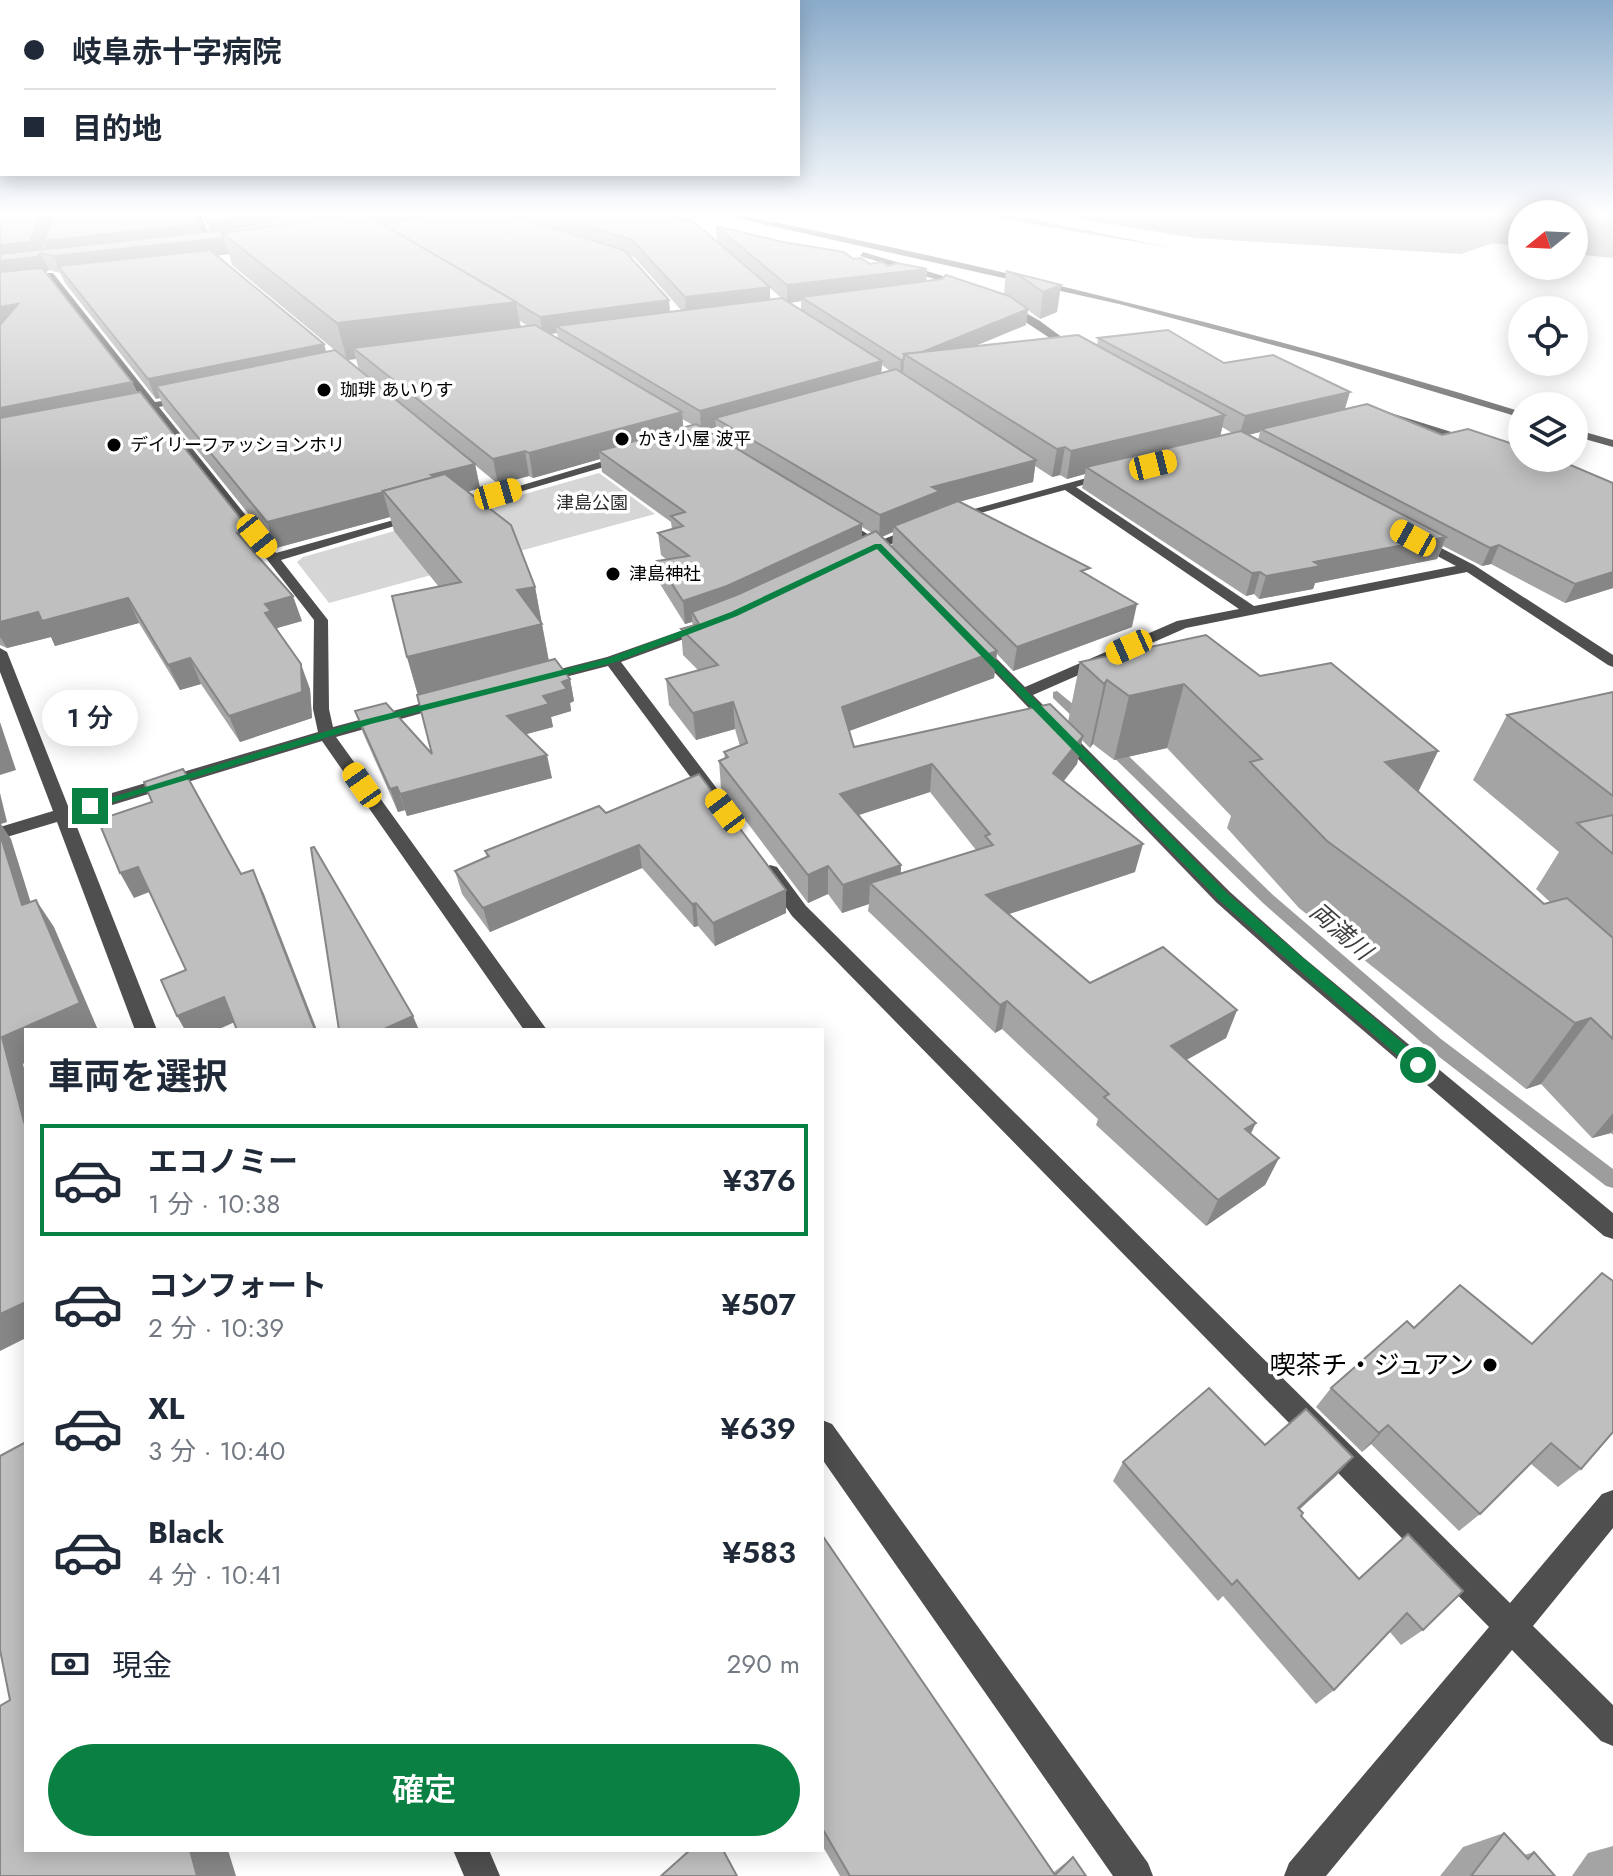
<!DOCTYPE html>
<html lang="ja">
<head>
<meta charset="utf-8">
<style>
  body { margin:0; font-family:Jost,"Noto Sans JP",sans-serif; background:#f2f2f3; color:#1f2937; height:100vh; display:flex; flex-direction:column; font-size:30px; white-space:nowrap }
  * { box-sizing:border-box; margin:0 }
  p { font-size:26px; color:#747a83 }
  .icon { flex:none; width:44px; height:44px; fill:none; stroke:currentColor; stroke-width:2; stroke-linecap:round; stroke-linejoin:round }
  .map { position:relative; flex:1; overflow:hidden }
  .panel { position:absolute; left:24px; top:1028px; width:800px; height:824px; display:flex; flex-direction:column; background:#fff; border-radius:0px; box-shadow:0 4px 20px #0003 }
  .panel>* { flex:none }
  .hud { position:absolute; left:0px; top:0px; width:800px; height:176px; box-shadow:0 4px 20px #0003; display:grid; align-content:center; height:176px; padding:0 24px; background:#fff }
  .needle { width:52px; rotate:252deg }
  .buttons { position:absolute; left:1508px; top:200px; display:grid; gap:16px }
  .buttons a { display:grid; place-items:center; width:80px; height:80px; border-radius:50%; background:#fff; box-shadow:0 4px 20px #0003; font-size:40px }
  .end { position:absolute; width:36px; height:36px; margin:-18px; border:10px solid #0b8043; background:#fff; box-shadow:0 0 0 4px #fff }
  .from { border-radius:50% }
  .bubble { position:absolute; height:56px; border-radius:28px; background:#fff; box-shadow:0 4px 20px #0003; font-size:26px; font-weight:600; line-height:56px; text-align:center }
  .car { position:absolute; width:24px; height:48px; margin:-24px -12px; border-radius:10px; box-shadow:0 0 6px 2px #0007; background:linear-gradient(#f5c518 24%,#345 0 40%,#f5c518 0 76%,#345 0 86%,#f5c518 0) }
  .hud b { display:flex; align-items:center; gap:28px; height:76px; font-size:30px }
  .hud b+b { border-top:2px solid #e0e1e3 }
  .hud i { width:20px; height:20px; background:#1f2937 }
  ul { padding:0; list-style:none }
  li { display:flex; align-items:center; gap:24px; height:112px; margin:0 16px 12px; padding:0 8px; border:4px solid transparent; border-radius:0px }
  li div { flex:1 }
  li b { display:block; font-size:30px }
  li em { font-style:normal; font-weight:600 }
  li.active { border-color:#0b8043 }
  li>.icon { width:72px; height:72px; stroke-width:1.5 }
  h2 { padding:0 24px; font-size:36px; line-height:96px }
  .pay { display:flex; align-items:center; gap:20px; height:88px; padding:0 24px; font-size:30px }
  .pay p { margin-inline-start:auto }
  .cta { display:flex; gap:16px; margin-top:auto; padding:16px 24px }
  .cta a { flex:1; height:92px; border-radius:48px; background:#0b8043; color:#fff; font-size:32px; font-weight:600; line-height:92px; text-align:center }
  .map>svg:first-child { display:block }
  .green { fill:#d6d6d6 }
  .water { fill:#9d9d9d }
  .lines { fill:none; stroke-linecap:round; stroke-linejoin:round }
  .stream { fill:#9d9d9d; fill-rule:evenodd }
  .minor { fill:#4f4f4f; fill-rule:evenodd }
  .wall { fill:#a4a4a4; fill-rule:evenodd }
  .shaded-wall { fill:#868686 }
  .building { fill:#bfbfbf; stroke:#868686; stroke-width:2 }
  .route { fill:#0b8043 }
  .poi-dot { fill:#000; stroke:#fff; stroke-width:3 }
  .labels { text-anchor:middle; dominant-baseline:central; stroke-width:7; stroke-linejoin:round; paint-order:stroke }
  .far-poi-label { font-size:18px; fill:#000; stroke:#fff; text-anchor:start }
  .far-park-label { font-size:18px; fill:#2d2d2d; stroke:#fff }
  .water-label { font-size:24px; font-style:italic; fill:#3e3e3e; stroke:#fff }
  .near-poi-label { font-size:26px; fill:#000; stroke:#fff; text-anchor:end }
</style>
</head>
<body>
<div class="map">
<svg width="1613" height="1876" viewBox="0 0 1613 1876">
  <rect width="100%" height="100%" fill="#fff"/>
  <path class="green" d="M599,473L655,514L329,603L297,562L303,557Z"/>
  <g class="water">
    <path d="M962,212H998L1172,248Z"/>
    <path d="M1040,212H1613V258L1574,254V214H1522V247L1493,243L1461,254L1195,238Z"/>
  </g>
  <g class="lines">
    <g class="stream">
      <path d="M1057,691L1090,718V724H1080L1053,698V692Z"/>
      <path d="M1107,739L1112,740L1273,895L1441,1039L1613,1169V1188L1606,1186L1429,1049L1263,903L1102,746V740Z"/>
    </g>
    <g class="minor">
      <path d="M192,212H200L210,237H204Z"/>
      <path d="M709,212H724C993,266 1259,331 1522,412V418L1318,357L1119,304Z"/>
      <path d="M863,252L950,278L961,287L954,289L944,282L860,256Z"/>
      <path d="M47,273H53L155,402L192,396V400L159,407L276,553L415,514L421,518L281,560L328,620L329,709L333,727L445,697L453,702L451,705L336,737L547,1030H524L322,741L73,817L157,1030H135L57,822L0,839V827L53,811L0,672V648L7,652L68,806L318,732L313,709L314,620L150,409L121,413V409L146,404Z"/>
      <path d="M1001,302H1007L1040,321L1082,352L1074,354L1001,306Z"/>
      <path d="M1378,409L1477,440L1479,442L1469,444L1374,414L1373,412Z"/>
      <path d="M1574,429L1613,440V447L1574,436Z"/>
      <path d="M627,454L633,457L631,459L458,510L448,507Z"/>
      <path d="M1105,473L1115,475L1076,487L1254,606L1456,566L1411,542L1410,539L1416,535L1474,565L1613,655V667L1608,665L1467,572L1186,628L1033,695L1230,892L1304,958L1613,1213V1239L1604,1236L1290,968L1216,902L970,647L977,643L982,644L1025,687L1177,621L1239,609L1065,490L951,521L945,517Z"/>
      <path d="M835,519H843L879,541L917,526L923,530L878,550L835,525Z"/>
      <path d="M706,622L713,626L711,629L621,662L718,790L721,794L718,798H706L608,666L538,684L530,679L533,676L607,657Z"/>
      <path d="M770,865L777,867L806,906L1510,1603L1602,1494L1613,1490V1528L1533,1626L1613,1705V1746L1601,1741L1512,1650L1326,1876H1284L1289,1863L1489,1627L792,916L761,871Z"/>
      <path d="M822,1420L832,1424L1148,1863L1153,1876H1113L822,1459Z"/>
      <path d="M453,1850H489L500,1876H464Z"/>
    </g>
  </g>
  <g class="wall">
    <path d="M0,212H55L49,228L198,224L202,233L210,232L203,212H650L717,241L716,226L870,264L927,269L926,281L1004,294L1006,271L1061,285L1057,312L1040,319L1028,310L1026,325L974,346L1097,345L1098,338L1224,363L1345,409L1613,588L1565,603L1491,564L1482,566L1443,546L1437,559L1315,583L1313,589L1259,599L1254,594L1246,596L1082,488L1085,474L1067,479L1060,475L1052,477L1035,466L1033,482L959,502L1089,575L1132,627L1013,671L997,654L994,678L849,731L854,747L1068,722L1080,662L1260,676L1438,751L1418,792L1544,904L1550,902L1536,889L1559,852L1473,780L1507,715L1613,692V1135L1611,1133L1592,1138L1541,1084L1526,1089L1299,908L1227,828L1231,816L1167,748L1114,760L1093,744L1090,748L1082,740L1077,764L1064,781L1135,872L1009,914L1090,983L1237,1010L1226,1038L1186,1060L1251,1134L1279,1158L1265,1185L1206,1226L1096,1125L1098,1119L1002,1029L995,1033L868,911L869,904L842,913L828,894L808,903L721,788L719,761L725,759L724,752L740,746L735,729L696,740L669,705L666,679L698,670L683,655L681,629L693,626L692,622L685,624L660,584L657,561L667,560L661,555L658,533L672,529L671,522L602,472L600,459L533,478L529,476L498,484L475,465L480,488L468,492L535,587L549,661L570,679L574,701L570,703L571,711L551,717L553,727L526,734L552,778L407,816L405,810L398,812L363,733L355,711L432,754L418,695L407,657L439,587L394,531L390,517L276,548L164,409L160,398L156,399L65,283L60,273L49,270L46,272L132,382L137,392L258,553L255,554L302,621L277,628L310,689L312,718L240,742L201,684L180,690L139,623L55,646L51,637L7,648L0,645ZM229,254L232,265L343,357L326,352L324,344L216,256ZM628,255L634,257L681,310L670,312L669,300ZM770,288L781,298L770,299ZM801,301V310L790,303ZM520,321L528,326L521,327ZM557,333L558,339L549,334ZM356,359L359,370L347,360ZM882,365L890,371L881,373ZM682,419L693,425L683,428ZM716,427V436L705,430ZM1222,427L1232,433L1220,436ZM1260,432L1258,440L1248,435ZM862,527L872,533L862,538ZM893,532L892,547L882,537ZM930,792L976,850L901,874V865L859,815Z"/>
    <path d="M606,813L786,913L715,946L698,926L694,927L642,868L490,932L462,894L455,871L487,858L485,851Z"/>
    <path d="M1407,1321L1581,1469L1558,1487L1530,1463L1480,1514L1459,1531L1371,1444L1362,1452L1316,1407L1331,1388Z"/>
    <path d="M1123,1462L1336,1476L1300,1509L1301,1516L1359,1578L1408,1534L1423,1630L1401,1645L1390,1632L1334,1690L1316,1704L1223,1596L1218,1601L1113,1481Z"/>
    <path d="M822,1535L1054,1872L1073,1857L1086,1876H840L822,1845Z"/>
    <path d="M1504,1833L1524,1855L1534,1852L1555,1876H1440L1463,1847Z"/>
    <path d="M1613,1846V1876H1572L1588,1853Z"/>
  </g>
  <g class="shaded-wall">
    <path d="M42,212H55L44,240L198,224L204,240L212,239L207,223L273,212H361L364,225L222,233L229,254L63,273L59,268L54,256L48,255L43,242L39,255L41,253L49,270L43,274L0,279V245Z"/>
    <path d="M393,212H472L385,230L370,217Z"/>
    <path d="M927,269L926,286L801,297V301L787,303V285Z"/>
    <path d="M1061,285L1057,312L1040,319L1043,292Z"/>
    <path d="M770,287V305L686,316L685,297Z"/>
    <path d="M669,300L670,318L556,326L557,333L543,335L540,317Z"/>
    <path d="M516,302L522,337L353,348L356,359L347,360L337,323Z"/>
    <path d="M18,304L0,327V307Z"/>
    <path d="M1028,309L1026,325L925,367L909,357Z"/>
    <path d="M324,344L329,363L156,386L160,398L156,399L148,379Z"/>
    <path d="M904,359L903,376L900,377L901,360Z"/>
    <path d="M882,361L881,380L715,418L716,427L701,431L700,411Z"/>
    <path d="M132,382L141,402L0,431V408Z"/>
    <path d="M1350,392L1344,412L1261,429L1260,432L1239,437L1245,416Z"/>
    <path d="M682,412L684,436L599,451L600,459L533,478L529,453Z"/>
    <path d="M1225,415L1219,442L1086,467L1085,474L1067,479L1071,451Z"/>
    <path d="M1065,447L1060,475L1052,477L1057,449Z"/>
    <path d="M525,451L529,476L498,484L493,459Z"/>
    <path d="M1036,460L1033,482L939,507L938,514L894,526L893,532L879,538L880,515L932,487Z"/>
    <path d="M475,464L480,488L440,499L431,475Z"/>
    <path d="M383,492L390,517L276,548L267,522Z"/>
    <path d="M862,524V546L728,608L692,612V622L685,624L683,601Z"/>
    <path d="M249,529L258,553L245,556L237,533Z"/>
    <path d="M1446,537L1437,559L1315,583L1313,589L1259,599L1266,576L1314,562Z"/>
    <path d="M1499,545L1491,564L1482,566L1490,548Z"/>
    <path d="M1260,572L1254,594L1246,596L1252,573Z"/>
    <path d="M1613,572V588L1565,603L1575,584Z"/>
    <path d="M535,587L550,668L420,702L407,657L517,590Z"/>
    <path d="M293,596L302,621L277,628L280,636L265,613V604Z"/>
    <path d="M128,598L139,623L55,646L51,637L7,648L0,637V622L38,612Z"/>
    <path d="M1137,604L1132,627L1013,671L1017,647Z"/>
    <path d="M997,651L994,678L841,734L842,707Z"/>
    <path d="M190,658L201,684L180,690L168,665Z"/>
    <path d="M301,664L310,689L312,718L240,742L229,716Z"/>
    <path d="M570,679L574,701L570,703L571,711L551,717L553,727L512,738L507,716L543,696L562,682Z"/>
    <path d="M1107,680L1093,744L1090,748L1104,684Z"/>
    <path d="M1184,684L1167,748L1114,760L1129,696Z"/>
    <path d="M733,702L735,729L696,740L693,713Z"/>
    <path d="M0,722L16,770L0,775Z"/>
    <path d="M1083,736L1077,764L1048,800L1053,773Z"/>
    <path d="M1438,751L1406,817L1385,762Z"/>
    <path d="M547,755L552,778L407,816L400,794Z"/>
    <path d="M932,764L930,792L840,821V794Z"/>
    <path d="M397,787L405,810L398,812L390,789Z"/>
    <path d="M0,793L7,822L1,824L11,839L40,932L22,905L0,834Z"/>
    <path d="M1143,844L1135,872L982,923L986,895Z"/>
    <path d="M639,845L642,868L490,932L483,908Z"/>
    <path d="M901,865L899,893L870,883L869,904L842,913L843,885Z"/>
    <path d="M828,866V894L808,903V875Z"/>
    <path d="M138,867L152,891L134,898L120,873Z"/>
    <path d="M253,870L264,894L317,1030H315Z"/>
    <path d="M786,890V913L715,946L713,923Z"/>
    <path d="M36,900L54,927L98,1030H26V1062L23,1064L26,1076V1124L24,1122L2,1037Z"/>
    <path d="M696,903L698,926L694,927L692,904Z"/>
    <path d="M224,997L237,1021L217,1030H185L177,1016Z"/>
    <path d="M1007,1001L1002,1029L995,1033L1000,1005Z"/>
    <path d="M1237,1010L1226,1038L1161,1074L1171,1046Z"/>
    <path d="M413,1016L419,1030H382Z"/>
    <path d="M1591,1018L1541,1084L1526,1089L1575,1023Z"/>
    <path d="M1613,1113V1130L1611,1133L1592,1138Z"/>
    <path d="M1256,1123L1243,1150L1245,1129Z"/>
    <path d="M1279,1158L1265,1185L1206,1226L1218,1200Z"/>
    <path d="M26,1302V1338L0,1351V1314Z"/>
    <path d="M1388,1425L1371,1444L1362,1452L1379,1433Z"/>
    <path d="M1353,1457L1336,1476L1282,1525L1298,1508Z"/>
    <path d="M190,1850H228L236,1876H197Z"/>
  </g>
  <g class="building">
    <path d="M0,212H42L30,242L0,245Z"/>
    <path d="M57,212H192L198,224L43,241Z"/>
    <path d="M203,212H273L207,223Z"/>
    <path d="M330,212H356L353,213L354,215L222,233L223,238L54,256L41,253L36,257L0,261V254L216,231Z"/>
    <path d="M364,212H393L370,217Z"/>
    <path d="M445,212H502L624,250L669,300L540,317L517,303L516,302L383,225Z"/>
    <path d="M539,212H650L693,221L770,287L685,297L632,240Z"/>
    <path d="M363,213L516,302L337,323L222,233Z"/>
    <path d="M716,226L783,242L844,252L853,259L861,258L870,264L882,262L888,266L897,263L927,269L787,285Z"/>
    <path d="M210,250L324,344L148,379L58,266Z"/>
    <path d="M42,268L132,382L0,408V325L18,304L0,307V272Z"/>
    <path d="M1006,271L1061,285L1043,292L1020,276Z"/>
    <path d="M946,275L1009,296L1028,309L920,353L904,354V359L901,360L801,297L942,279Z"/>
    <path d="M782,298L882,361L700,411L556,326Z"/>
    <path d="M535,325L682,412L529,453L525,451L493,459L353,348Z"/>
    <path d="M1168,330L1224,363L1273,355L1350,392L1245,416L1098,338Z"/>
    <path d="M1078,335L1225,415L1071,451L1065,447L1057,449L904,354Z"/>
    <path d="M335,350L475,464L431,475L434,477L383,491L384,492L267,522L156,386Z"/>
    <path d="M896,369L1036,460L932,487L940,491L880,515L715,418Z"/>
    <path d="M140,392L249,529L237,533L293,596L265,604L271,611L265,613L301,664L302,692L229,716L190,658L168,665L128,598L42,621L38,612L0,622V418Z"/>
    <path d="M1367,404L1442,435L1468,429L1522,447V458H1554L1613,483V572L1575,584L1499,545L1490,548L1261,429Z"/>
    <path d="M696,424L862,524L727,586L683,601L657,561L689,556L658,533L683,526L671,516L685,512L599,451Z"/>
    <path d="M1241,431L1446,537L1314,562L1321,566L1266,576L1260,572L1252,573L1086,467Z"/>
    <path d="M445,474L511,525L535,587L517,590L542,624L407,657L392,596L461,582L383,491Z"/>
    <path d="M958,501L1090,568L1081,571L1137,604L1017,647L894,526Z"/>
    <path d="M876,531L997,651L842,707L854,747L1050,704L1083,736L1053,773L1143,844L986,895L1090,983L1163,947L1237,1010L1171,1046L1256,1123L1245,1129L1279,1158L1218,1200L1104,1097L1109,1094L1007,1001L1000,1005L870,883L993,845L985,836L990,834L932,764L840,794L901,865L843,885L828,866L808,875L719,761L728,757L724,752L747,743L733,702L693,713L666,679L718,665L681,629L699,624L692,612L739,594Z"/>
    <path d="M1206,635L1260,676L1331,663L1438,751L1385,762L1544,904L1567,898L1613,938V1039L1591,1018L1575,1023L1327,841L1250,762L1262,759L1184,684L1129,696L1107,680L1104,684L1080,662Z"/>
    <path d="M555,659L570,679L562,682L567,689L543,696L549,704L507,716L547,755L400,794L397,787L390,789L355,711L386,703L432,754L417,695Z"/>
    <path d="M1613,692V796L1507,715Z"/>
    <path d="M183,769L241,874L253,870L315,1030H237L224,997L177,1016L161,980L186,970L138,867L120,873L98,820L152,802L144,782Z"/>
    <path d="M699,774L786,890L713,923L696,903L692,904L639,845L483,908L455,871L489,856L485,851L599,806L606,813Z"/>
    <path d="M1613,815V854L1577,823Z"/>
    <path d="M0,834L22,905L36,900L80,1003L2,1037L24,1122L26,1121V1302L0,1314Z"/>
    <path d="M314,847L413,1016L382,1030H339L311,848Z"/>
    <path d="M1602,1273L1613,1281V1432L1581,1469L1551,1443L1480,1514L1388,1425L1379,1433L1331,1388L1407,1321L1414,1328L1460,1285L1532,1344Z"/>
    <path d="M1209,1388L1265,1445L1306,1409L1353,1457L1298,1508L1303,1513L1301,1516L1359,1579L1408,1534L1463,1591L1423,1630L1407,1613L1334,1690L1237,1580L1232,1585L1123,1462Z"/>
    <path d="M26,1442V1850H190L197,1876H0V1706L10,1700L0,1650V1456Z"/>
    <path d="M822,1535L1055,1875L1073,1857L1086,1876H850L822,1828Z"/>
    <path d="M1504,1833L1528,1859L1534,1852L1555,1876H1471Z"/>
    <path d="M690,1850H723L737,1876H661Z"/>
  </g>
  <linearGradient id="sky" x2="0" y2="1"><stop stop-color="#8aabca"/><stop offset="0.45" stop-color="#fff"/><stop offset="1" stop-color="#fff" stop-opacity="0"/></linearGradient>
  <rect width="1613" height="475" fill="url(#sky)"/>
  <path class="route" d="M875,544H881L1228,894L1424,1061V1069H1413L1219,900L877,549L737,616L616,662L371,724L94,808L84,806L363,720L609,658L731,612Z"/>
  <g class="poi-dot">
    <circle cx="324" cy="390" r="8"/>
    <circle cx="622" cy="439" r="8"/>
    <circle cx="114" cy="445" r="8"/>
    <circle cx="613" cy="574" r="8"/>
    <circle cx="1490" cy="1365" r="8"/>
  </g>
  <g class="labels">
    <g class="far-poi-label">
      <text x="340" y="390">珈琲 あいりす</text>
      <text x="638" y="439">かき小屋 波平</text>
      <text x="130" y="445">デイリーファッションホリ</text>
      <text x="629" y="574">津島神社</text>
    </g>
    <g class="far-park-label">
      <text x="592" y="503">津島公園</text>
    </g>
    <g class="water-label">
      <text transform="translate(1341 931) rotate(41)">両満川</text>
    </g>
    <g class="near-poi-label">
      <text x="1474" y="1365">喫茶チ・ジュアン</text>
    </g>
  </g>
</svg>
<div class="buttons">
<a><svg class="needle" viewBox="-14 -14 28 28"><path d="M0-13l5 13h-10z" fill="#e53935"/><path d="M0 13l5-13h-10z" fill="#747a83"/></svg></a>
<a><svg class="icon" aria-label="locate" viewBox="0 0 24 24"><circle cx="12" cy="12" r="6"/><path d="M12 2v4M12 18v4M2 12h4M18 12h4"/></svg></a>
<a><svg class="icon" aria-label="layers" viewBox="0 0 24 24"><path d="M12 4l9 5-9 5-9-5zM3 14l9 5 9-5"/></svg></a>
</div>
<i class="end from" style="left:1418px;top:1065px"></i>
<i class="end" style="left:90px;top:806px"></i>
<div class="bubble" style="left:42px;top:690px;width:96px">1 分</div>
<i class="car" style="left:1153px;top:465px;rotate:76deg"></i>
<i class="car" style="left:498px;top:494px;rotate:74deg"></i>
<i class="car" style="left:257px;top:536px;rotate:141deg"></i>
<i class="car" style="left:1413px;top:538px;rotate:299deg"></i>
<i class="car" style="left:1129px;top:647px;rotate:246deg"></i>
<i class="car" style="left:362px;top:785px;rotate:325deg"></i>
<i class="car" style="left:725px;top:811px;rotate:323deg"></i>
<div class="hud">
<b><i class="from"></i>岐阜赤十字病院</b>
<b><i></i>目的地</b>
</div>
<section class="panel">
<h2>車両を選択</h2>
<ul>
<li class="active"><svg class="icon" aria-label="car" viewBox="0 0 24 24"><path d="M5 17H2v-5l4-1 3-4h7l3 4 3 1v5h-3M9 17h6M6 11h13"/><circle cx="7" cy="17" r="2"/><circle cx="17" cy="17" r="2"/></svg><div><b>エコノミー</b><p>1 分 · 10:38</p></div><em>¥376</em></li>
<li><svg class="icon" aria-label="car" viewBox="0 0 24 24"><path d="M5 17H2v-5l4-1 3-4h7l3 4 3 1v5h-3M9 17h6M6 11h13"/><circle cx="7" cy="17" r="2"/><circle cx="17" cy="17" r="2"/></svg><div><b>コンフォート</b><p>2 分 · 10:39</p></div><em>¥507</em></li>
<li><svg class="icon" aria-label="car" viewBox="0 0 24 24"><path d="M5 17H2v-5l4-1 3-4h7l3 4 3 1v5h-3M9 17h6M6 11h13"/><circle cx="7" cy="17" r="2"/><circle cx="17" cy="17" r="2"/></svg><div><b>XL</b><p>3 分 · 10:40</p></div><em>¥639</em></li>
<li><svg class="icon" aria-label="car" viewBox="0 0 24 24"><path d="M5 17H2v-5l4-1 3-4h7l3 4 3 1v5h-3M9 17h6M6 11h13"/><circle cx="7" cy="17" r="2"/><circle cx="17" cy="17" r="2"/></svg><div><b>Black</b><p>4 分 · 10:41</p></div><em>¥583</em></li>
</ul>
<div class="pay"><svg class="icon" aria-label="cash" viewBox="0 0 24 24"><path d="M3 7h18v10H3z"/><circle cx="12" cy="12" r="2"/></svg>現金<p>290 m</p></div>
<div class="cta"><a>確定</a></div>
</section>
</div>
</body>
</html>
